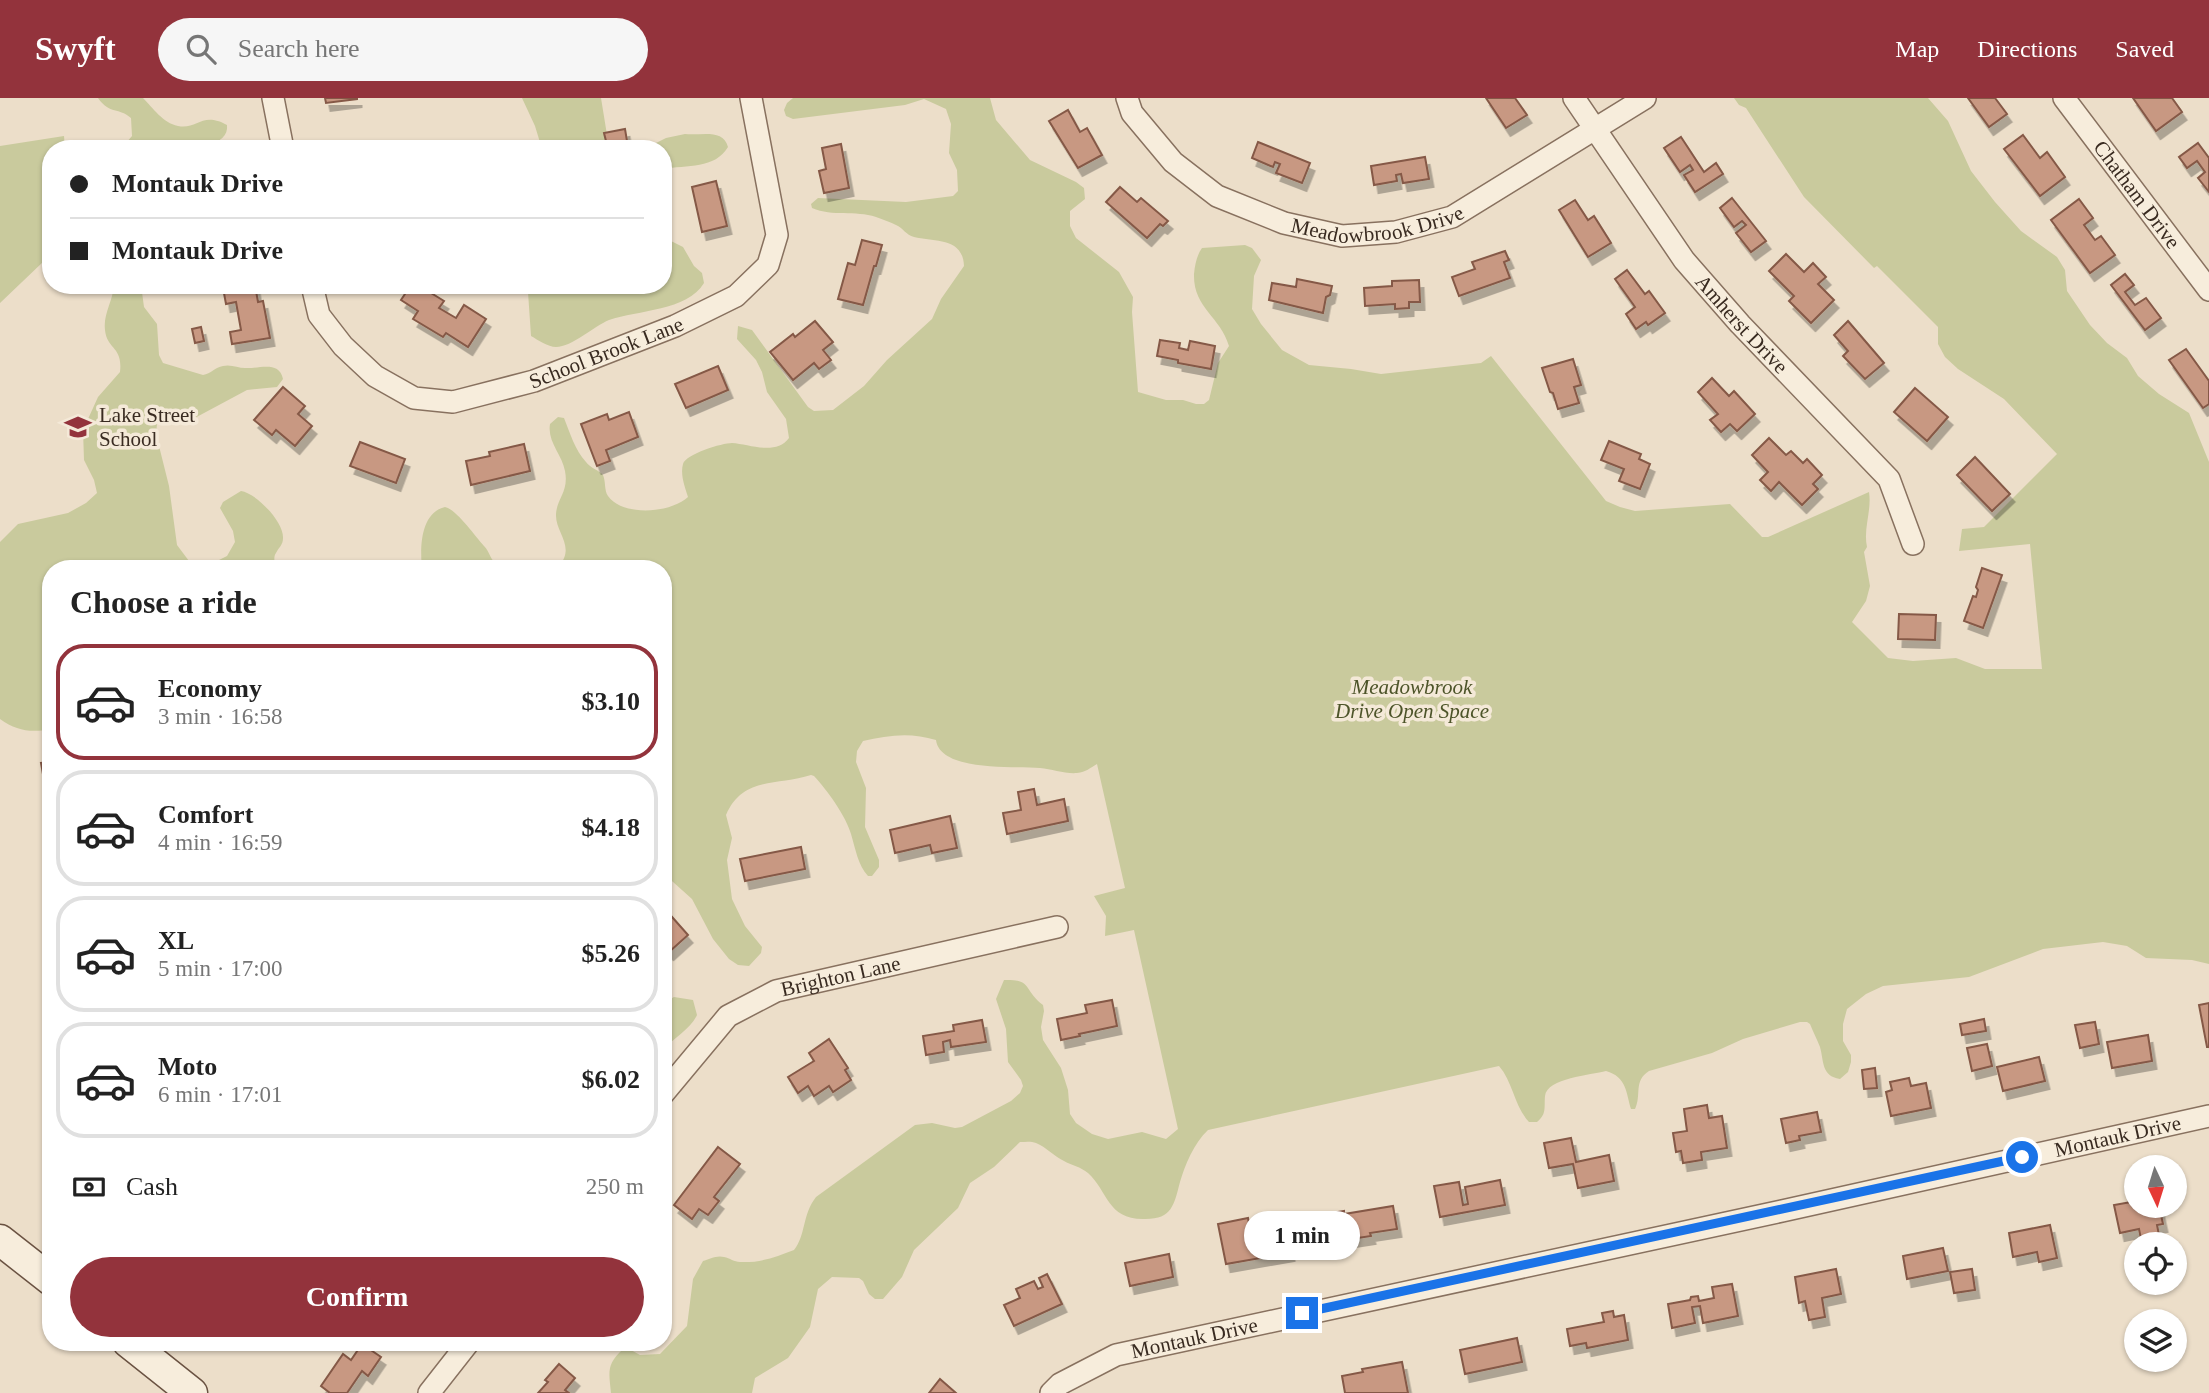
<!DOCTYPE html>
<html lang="en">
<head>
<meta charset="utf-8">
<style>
  body { margin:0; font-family:Georgia,serif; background:#f6f6f6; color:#222; height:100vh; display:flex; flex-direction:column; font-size:26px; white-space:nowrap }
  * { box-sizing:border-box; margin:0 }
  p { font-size:23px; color:#767676 }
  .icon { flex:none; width:38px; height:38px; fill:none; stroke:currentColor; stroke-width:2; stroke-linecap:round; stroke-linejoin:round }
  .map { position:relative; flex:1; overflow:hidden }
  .panel { position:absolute; left:42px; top:462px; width:630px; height:791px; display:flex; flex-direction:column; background:#fff; border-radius:28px; box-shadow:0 2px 5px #0004 }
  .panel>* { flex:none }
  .hud { position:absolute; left:42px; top:42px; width:630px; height:154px; border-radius:28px; box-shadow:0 2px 5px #0004; display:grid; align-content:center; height:154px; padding:0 28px; background:#fff }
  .needle { width:46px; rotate:176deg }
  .fabs { position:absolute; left:2124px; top:1057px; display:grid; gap:14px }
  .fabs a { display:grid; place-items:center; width:63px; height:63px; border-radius:50%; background:#fff; box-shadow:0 2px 5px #0004; font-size:35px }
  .end { position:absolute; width:32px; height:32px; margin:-16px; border:9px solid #1a73e8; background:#fff; box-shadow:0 0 0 4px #fff }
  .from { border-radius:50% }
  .bubble { position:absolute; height:49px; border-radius:24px; background:#fff; box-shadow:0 2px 5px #0004; font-size:23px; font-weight:700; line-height:49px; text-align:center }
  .hud b { display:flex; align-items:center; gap:24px; height:66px; font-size:26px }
  .hud b+b { border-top:2px solid #e0e0e0 }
  .hud i { width:18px; height:18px; background:#222 }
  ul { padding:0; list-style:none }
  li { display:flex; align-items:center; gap:21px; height:116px; margin:0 14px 10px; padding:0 14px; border:4px solid #e0e0e0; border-radius:28px }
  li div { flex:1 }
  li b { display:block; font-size:26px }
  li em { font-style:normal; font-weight:700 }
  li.on { border-color:#93333c }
  li>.icon { width:63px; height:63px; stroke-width:1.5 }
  h2 { padding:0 28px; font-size:32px; line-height:84px }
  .pay { display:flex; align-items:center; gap:18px; height:77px; padding:0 28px; font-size:26px }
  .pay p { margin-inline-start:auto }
  .button { display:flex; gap:14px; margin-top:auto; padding:14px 28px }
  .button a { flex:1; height:80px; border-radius:42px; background:#93333c; color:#fff; font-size:28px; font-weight:700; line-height:80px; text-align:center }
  header { display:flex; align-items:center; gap:42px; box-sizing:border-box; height:98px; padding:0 35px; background:#93333c; color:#fff }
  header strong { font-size:33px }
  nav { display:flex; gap:38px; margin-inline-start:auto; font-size:24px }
  .search { width:490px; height:63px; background:#f6f6f6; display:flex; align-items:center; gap:18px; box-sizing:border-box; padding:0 24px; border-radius:38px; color:#767676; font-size:26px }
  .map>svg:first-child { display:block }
  .green { fill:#c9ca9d }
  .building { fill:#c89882; stroke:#855946; stroke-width:2; filter:url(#shadow) }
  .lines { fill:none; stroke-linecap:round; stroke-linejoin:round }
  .street-casing { stroke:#88715f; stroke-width:24 }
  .secondary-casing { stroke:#6a5242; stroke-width:33 }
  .street { stroke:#f7eddc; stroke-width:21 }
  .secondary { stroke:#f7eddc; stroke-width:30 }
  .route { stroke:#1a73e8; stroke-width:9 }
  .labels { text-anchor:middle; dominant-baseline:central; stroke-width:7; stroke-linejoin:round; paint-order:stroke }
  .street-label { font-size:21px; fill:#392b21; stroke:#f4e9d8 }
  .poi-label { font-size:21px; fill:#392b21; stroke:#f4e9d8; text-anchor:start }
  .park-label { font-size:21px; font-style:italic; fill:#4d5429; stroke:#f4e9d8 }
</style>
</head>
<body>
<header>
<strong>Swyft</strong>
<div class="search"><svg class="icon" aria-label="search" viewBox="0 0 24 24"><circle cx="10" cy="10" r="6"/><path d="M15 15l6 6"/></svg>Search here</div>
<nav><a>Map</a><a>Directions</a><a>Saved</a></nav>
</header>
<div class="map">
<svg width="2209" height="1295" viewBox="0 0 2209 1295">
  <defs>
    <filter id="shadow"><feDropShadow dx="4.5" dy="8" stdDeviation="0" flood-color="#0004"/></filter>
  </defs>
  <rect width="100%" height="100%" fill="#ecdec9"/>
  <g class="green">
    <path d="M98,0H143C153,10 163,25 178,28C197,32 202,13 227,27C231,60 142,51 121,51L132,38L131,20C119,9 110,17 98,0Z"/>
    <path d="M522,0H601L607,37L606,51H542L535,28Z"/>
    <path d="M793,0H990L996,22L1030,62L1076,84L1084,90L1085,101L1070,113V128L1076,140L1119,174L1133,199L1132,214L1138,294L1166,302H1183L1196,306H1204L1209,302L1218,265L1229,248C1220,218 1193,210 1194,176C1195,166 1197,157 1202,150L1245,147L1252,150L1261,162L1254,178L1252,211L1261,226L1282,252L1309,267L1351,271L1381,276L1481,265L1491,258L1606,403L1620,409L1635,413L1730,406L1762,439H1768L1869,394C1872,413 1863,430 1867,449L1864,454L1870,488L1866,503L1852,524L1888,560L1913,563L1956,560L1985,571H2042L2030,446L1959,453L1962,431L1984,429L2057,356L2004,301L1958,271L1945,259L1938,246V229L1877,168L1874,170L1804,99L1746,10L1739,7L1734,0H1928L1948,23L1971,73L1995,104L2021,133L2057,159L2065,172L2067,193L2090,227L2107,245L2127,260L2138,278L2159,296L2189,315L2209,364V866L2192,862L2146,860L2127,848L2103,844L2043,851L1969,879L1883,888L1866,896L1847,911L1843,926V943L1851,957V964L1848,974L1840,981C1821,978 1824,963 1820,949C1817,941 1813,934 1810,926L1807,924H1800L1743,941L1712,955L1649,973C1633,983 1642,997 1635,1011H1631C1626,995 1627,979 1606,973C1591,977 1547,980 1545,998C1544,1009 1547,1016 1537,1024H1529C1514,1008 1513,984 1499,968L1208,1032C1194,1045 1185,1067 1180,1084C1174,1107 1172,1122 1143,1121C1107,1121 1108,1093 1088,1075C1081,1069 1071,1067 1064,1063C1054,1058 1046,1049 1036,1045C1031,1043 1025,1044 1020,1044L994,1069L970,1085L958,1110L914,1152L902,1179L883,1201H875L869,1196L863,1183L859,1180L832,1179L818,1191L810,1229L788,1260L755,1280L752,1295H611C609,1274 606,1267 623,1251H629L640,1257L660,1256L687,1228L693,1181L703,1163C709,1161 717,1157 724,1159C730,1160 734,1164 740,1164C760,1165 776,1159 794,1152C806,1137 802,1117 816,1099L915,1027L932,1025L955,1030L962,1029L1011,1003L1020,995L1023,988L1021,982L1008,964L1006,931L996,901L1004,882C1033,881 1023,892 1043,907L1044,913L1041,929L1043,942L1061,970L1068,992L1070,1016L1076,1025L1092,1036L1108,1041L1142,1034L1166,1041L1178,1031L1134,832L1105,838L1106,818L1094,798L1125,790L1097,666C1090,670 1086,674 1077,675C1065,676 1052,671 1040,670C1015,668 940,674 936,642C911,634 888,637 863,643L857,653L856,664L866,690L865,729L879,762V769L872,778H868C858,768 855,749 851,736C846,718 827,692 814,678L811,677C777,688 743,678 726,717L732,740L727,762L732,801L745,828L762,849L761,855L749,868L738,867L729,861L713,841L692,801L663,775V471H550L559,468C576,448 555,435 556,416C557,400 569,394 565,373C562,356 547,344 550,326L558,319L564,320C570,335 575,352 586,364C590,370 599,372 603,377C606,384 604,392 608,398C623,419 671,415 688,399C685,389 680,377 683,366C686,356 722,345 732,345C749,346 776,358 789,340L786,321L767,294L762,274L756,262L737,241L738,228L752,232L808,309L814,313L833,312L864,288L887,262L932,221L941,201L964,168C963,139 934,144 914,139C906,137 903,130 896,127C890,124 882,121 876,119C855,112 833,119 812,110L811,106L818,100L906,104L953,98L958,93L957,72L949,55L951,26L946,11L924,1L905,7L793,21L786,18L784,12L787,5Z"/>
    <path d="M685,36C701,38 723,30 728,49C715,71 687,67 663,71V51H644L666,40Z"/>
    <path d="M64,38L65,51H51V144L44,163L0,205V48Z"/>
    <path d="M663,139L683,149L694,168L702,175L704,185C687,213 638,212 609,222C594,228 572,249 556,249C548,249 538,242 531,238L528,194L525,187H663Z"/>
    <path d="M114,187H141L144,209L157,226L159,257L163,265L203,277C211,276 215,269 223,268C231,266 238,270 245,270C259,271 279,262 283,281L277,289L247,292L191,322L163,323L157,326L156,336L169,388L177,447L195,471H51V631C31,635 17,633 0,621V444L18,426L68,415L86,405L97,395L94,382L84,362L83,332L98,299L120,274C123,248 107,252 105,232C103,216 113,203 114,187Z"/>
    <path d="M241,393C256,395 284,424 283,440C283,447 279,449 276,455C273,459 275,465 275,471H208L215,464L227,458L235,444L233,433L220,410L223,404Z"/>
    <path d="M445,409C456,411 475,438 484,448C490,454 490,462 497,466C506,471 516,470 525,471H422C420,450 420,415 445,409Z"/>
    <path d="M674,899L693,902L697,917C691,931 673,940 663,952V905Z"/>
  </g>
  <g class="building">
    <path d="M325,0H357V1L326,5Z"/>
    <path d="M1486,0H1515L1527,17L1506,30Z"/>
    <path d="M1968,0H1995L2007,16L1989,29Z"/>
    <path d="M2133,0H2172L2182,14L2156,33Z"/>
    <path d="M1068,12L1080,34L1087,30L1102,57L1078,70L1049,23Z"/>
    <path d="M625,31L627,43L607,47L604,35Z"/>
    <path d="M2023,37L2040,60L2047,54L2065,79L2040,98L2004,51Z"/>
    <path d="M1681,39L1704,74L1716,65L1723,76L1695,94L1684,77L1693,72L1690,67L1680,74L1664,50Z"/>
    <path d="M1258,44L1310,65L1302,85L1276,75L1280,66L1275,64L1273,69L1252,60Z"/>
    <path d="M2198,45L2209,60V94L2198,80L2205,74L2197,63L2187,70L2179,59Z"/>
    <path d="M841,46L849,90L824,95L819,73L826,71L822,50Z"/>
    <path d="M1425,59L1429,81L1403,85L1401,76L1396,77L1397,83L1374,87L1371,68Z"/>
    <path d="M716,83L727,128L702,134L692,89Z"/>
    <path d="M1120,89L1137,104L1141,100L1168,123L1163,128L1160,126L1147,140L1106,104Z"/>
    <path d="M1732,100L1766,143L1751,154L1736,135L1746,127L1742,123L1734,129L1720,110Z"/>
    <path d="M2079,101L2093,120L2084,127L2095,142L2101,138L2115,157L2090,175L2051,122Z"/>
    <path d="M1575,102L1588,122L1594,118L1611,145L1588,159L1559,112Z"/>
    <path d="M862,142L882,147L876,168H874L863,207L838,201L848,165L855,167Z"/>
    <path d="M1505,153L1509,162L1504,164L1510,180L1459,198L1452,179L1475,171L1472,164Z"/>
    <path d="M1786,156L1804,174L1813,165L1826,179L1818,186L1834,202L1811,225L1789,203L1794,198L1769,173Z"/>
    <path d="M1627,172L1645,196L1649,193L1665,215L1648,227L1646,224L1636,231L1626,216L1635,209L1615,181Z"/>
    <path d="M2125,176L2134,187L2125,194L2135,207L2146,200L2161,220L2145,232L2111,187Z"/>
    <path d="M1297,181L1332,188L1330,197L1326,199L1323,215L1269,202L1272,185L1296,189Z"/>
    <path d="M1419,182L1420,204H1409V210L1395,211V206L1365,208L1364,190L1392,188V183Z"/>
    <path d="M231,187H255L258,204L263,203L270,240L232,246L230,234L241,232L236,204L226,206L223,190Z"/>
    <path d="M411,187H418L444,203L439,210L456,220L464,207L486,221L468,249L446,235L443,239L413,221L418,213L401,202Z"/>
    <path d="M815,223L833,244L823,252L831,262L819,271L814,265L793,282L770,254L793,236L795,239Z"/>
    <path d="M1848,223L1884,265L1865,281L1843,258L1848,253L1834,237Z"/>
    <path d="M201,229L204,243L195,245L192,231Z"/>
    <path d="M1160,242L1180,245L1179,250L1188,252L1190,243L1215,248L1211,271L1178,265V262L1157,258Z"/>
    <path d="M2186,251L2209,283V306L2203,310L2169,262Z"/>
    <path d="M1573,261L1581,287L1574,289L1579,305L1558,311L1553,295L1550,294L1542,270Z"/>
    <path d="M718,268L728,292L686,310L675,286Z"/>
    <path d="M1712,280L1729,298L1734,293L1755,316L1737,333L1730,326L1721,334L1710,322L1718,316L1698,294Z"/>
    <path d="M283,289L305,308L298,316L312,328L295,348L276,332L272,337L254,322Z"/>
    <path d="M1915,290L1948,319L1927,343L1894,314Z"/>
    <path d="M629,314L638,339L606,352L610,363L597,368L581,326L607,316L609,322Z"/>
    <path d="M1769,340L1786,357L1791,353L1803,365L1807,361L1822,377L1813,386L1818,391L1802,407L1779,384L1771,393L1760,382L1768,374L1752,357Z"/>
    <path d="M1609,343L1641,356L1639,361L1650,366L1640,391L1619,383L1624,371L1601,362Z"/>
    <path d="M360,344L405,361L396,385L350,368Z"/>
    <path d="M524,346L530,373L471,387L466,363L490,358L489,354Z"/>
    <path d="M1975,359L2010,396L1992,413L1957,377Z"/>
    <path d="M1982,470L2002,477L1983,530L1964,523L1973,498L1976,499L1978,492L1976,489Z"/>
    <path d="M1899,516L1936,517L1935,542L1898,541Z"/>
    <path d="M51,664V680L44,682L41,665Z"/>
    <path d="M1034,691L1037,707L1064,701L1068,723L1007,736L1003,715L1021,712L1018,694Z"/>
    <path d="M950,718L957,750L932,755L930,747L895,755L890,732Z"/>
    <path d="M801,749L805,771L745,783L740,761Z"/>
    <path d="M665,811L688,837L669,854L665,850L663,852V812Z"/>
    <path d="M1112,902L1117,928L1079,936L1080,938L1061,942L1057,921L1087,915L1085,907Z"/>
    <path d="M2209,905V949H2207L2199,907Z"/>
    <path d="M1984,921L1986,933L1962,937L1960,926Z"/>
    <path d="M982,922L986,944L951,949L950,942L943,944L944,954L926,957L923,938L954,933L953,927Z"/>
    <path d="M2095,924L2099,946L2080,950L2075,927Z"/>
    <path d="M2148,937L2152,963L2112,970L2107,944Z"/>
    <path d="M829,941L848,970L845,972L851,982L833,994L829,988L814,998L808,988L798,995L788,979L814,963L809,955Z"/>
    <path d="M1987,946L1992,968L1972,973L1967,950Z"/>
    <path d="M2039,959L2045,983L2003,993L1997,969Z"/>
    <path d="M1875,970L1877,990L1864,991L1862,972Z"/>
    <path d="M1909,980L1911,988L1926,985L1931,1010L1891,1018L1886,994L1892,992L1890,984Z"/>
    <path d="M1707,1007L1709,1020L1722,1018L1727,1050L1701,1054L1702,1062L1683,1065L1681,1053L1676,1054L1673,1035L1687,1033L1684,1011Z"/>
    <path d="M1817,1014L1821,1034L1799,1038L1800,1042L1786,1045L1781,1021Z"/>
    <path d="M1571,1040L1576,1064L1609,1057L1614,1083L1578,1090L1573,1066L1549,1070L1544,1045Z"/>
    <path d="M718,1049L740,1066L714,1099L719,1103L708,1117L699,1111L692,1121L674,1107Z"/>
    <path d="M1500,1082L1505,1107L1440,1119L1434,1088L1459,1084L1463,1107L1468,1106L1465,1089Z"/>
    <path d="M2137,1103V1108H2159L2163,1126L2157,1127L2159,1137L2141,1141L2139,1131L2120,1135L2114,1107Z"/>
    <path d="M1393,1108L1397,1131L1370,1135L1371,1138L1325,1145L1320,1117L1344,1113V1116Z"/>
    <path d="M1282,1119L1290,1155L1226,1166L1218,1126L1248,1120L1249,1126Z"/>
    <path d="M2050,1127L2057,1160L2039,1164L2037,1154L2013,1159L2009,1135Z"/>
    <path d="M1943,1150L1948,1173L1907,1181L1903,1158Z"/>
    <path d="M1169,1156L1173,1179L1130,1188L1125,1165Z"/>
    <path d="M1836,1171L1841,1196L1822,1200L1825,1219L1809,1222L1805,1203L1799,1205L1795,1179Z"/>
    <path d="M1972,1171L1975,1192L1954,1195L1950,1174Z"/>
    <path d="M1047,1176L1062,1206L1014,1228L1004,1207L1020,1200L1016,1191L1034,1183L1038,1191L1043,1189L1039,1180Z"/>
    <path d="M1732,1186L1738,1218L1703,1225L1700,1208L1692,1209L1695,1225L1672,1230L1668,1206L1690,1202L1691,1199L1698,1198L1699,1203L1714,1200L1712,1189Z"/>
    <path d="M1613,1213L1614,1219L1624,1217L1628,1242L1587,1250L1586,1245L1570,1248L1567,1231L1604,1224L1602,1215Z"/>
    <path d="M1517,1240L1522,1264L1465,1276L1460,1252Z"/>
    <path d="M362,1246L381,1259L368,1278L362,1273L347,1295H330L321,1288L343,1256L351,1262Z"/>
    <path d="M1402,1264L1408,1295H1345L1342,1278L1363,1274L1362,1271Z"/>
    <path d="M559,1266L575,1280L565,1292L569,1295H538L548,1284L545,1282Z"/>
    <path d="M940,1281L956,1295H929Z"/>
  </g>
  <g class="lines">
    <g class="street-casing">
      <g id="street">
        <path d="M273,0L283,51"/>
        <path id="s1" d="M1127,0L1132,15L1173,64L1217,98L1284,125L1342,138L1396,134L1452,119L1645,0"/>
        <path id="s2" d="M1574,0L1684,162L1740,226L1889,381L1913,446"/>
        <path id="s3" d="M2064,0L2209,192"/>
        <path id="s4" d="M312,187L319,217L343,248L375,278L414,300L453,304L534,283L675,228L736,198L768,167L777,137L751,0"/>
        <path id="s5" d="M663,996L728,918L776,893L1057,829"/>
        <path d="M429,1295L469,1244"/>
        <path id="s6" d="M1051,1295L1060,1286L1116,1257L1782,1113L2209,1018"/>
      </g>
    </g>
    <g class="secondary-casing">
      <g id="secondary">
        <path d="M0,1142L51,1182"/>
        <path d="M128,1244L192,1295"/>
      </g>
    </g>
    <use href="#street" class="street"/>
    <use href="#secondary" class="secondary"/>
  </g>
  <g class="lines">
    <path class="route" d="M1302,1215L2022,1059"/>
  </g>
  <defs>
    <g id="school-bare" transform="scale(2.1)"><path d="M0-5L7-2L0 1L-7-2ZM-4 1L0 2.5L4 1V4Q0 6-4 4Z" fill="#93333c" stroke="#f4e9d8" stroke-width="2.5" paint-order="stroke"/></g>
  </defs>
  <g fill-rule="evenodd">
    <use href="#school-bare" x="78" y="329"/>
  </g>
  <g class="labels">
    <g class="street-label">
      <text stroke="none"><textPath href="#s3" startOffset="121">Chatham Drive</textPath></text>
      <text stroke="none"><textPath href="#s1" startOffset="303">Meadowbrook Drive</textPath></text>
      <text stroke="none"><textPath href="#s2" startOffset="282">Amherst Drive</textPath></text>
      <text stroke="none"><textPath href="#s4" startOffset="359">School Brook Lane</textPath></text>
      <text stroke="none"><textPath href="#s5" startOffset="222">Brighton Lane</textPath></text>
      <text stroke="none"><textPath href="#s6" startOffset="1101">Montauk Drive</textPath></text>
      <text stroke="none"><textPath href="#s6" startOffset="156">Montauk Drive</textPath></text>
    </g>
    <g class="poi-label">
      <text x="99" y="317">Lake Street<tspan x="99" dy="24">School</tspan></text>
    </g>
    <g class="park-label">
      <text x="1412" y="589">Meadowbrook<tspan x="1412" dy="24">Drive Open Space</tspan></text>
    </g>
  </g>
</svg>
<div class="fabs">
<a><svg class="needle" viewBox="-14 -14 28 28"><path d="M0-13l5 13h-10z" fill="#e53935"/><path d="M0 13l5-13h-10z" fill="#767676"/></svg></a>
<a><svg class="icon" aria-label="locate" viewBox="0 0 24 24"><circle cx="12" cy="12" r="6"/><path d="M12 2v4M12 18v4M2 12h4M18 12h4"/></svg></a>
<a><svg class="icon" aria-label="layers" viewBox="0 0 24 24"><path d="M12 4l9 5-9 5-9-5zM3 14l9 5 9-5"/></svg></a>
</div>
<i class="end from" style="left:2022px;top:1059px"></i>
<i class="end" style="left:1302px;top:1215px"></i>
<div class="bubble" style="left:1244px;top:1113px;width:116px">1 min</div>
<div class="hud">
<b><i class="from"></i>Montauk Drive</b>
<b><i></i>Montauk Drive</b>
</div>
<section class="panel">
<h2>Choose a ride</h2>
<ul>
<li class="on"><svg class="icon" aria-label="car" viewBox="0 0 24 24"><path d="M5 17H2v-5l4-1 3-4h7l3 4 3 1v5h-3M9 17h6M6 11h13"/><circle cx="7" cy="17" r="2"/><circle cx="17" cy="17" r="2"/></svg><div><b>Economy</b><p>3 min · 16:58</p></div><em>$3.10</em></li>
<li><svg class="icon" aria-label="car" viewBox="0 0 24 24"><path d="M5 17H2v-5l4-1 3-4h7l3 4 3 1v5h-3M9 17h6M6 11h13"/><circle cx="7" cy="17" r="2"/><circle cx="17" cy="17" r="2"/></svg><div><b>Comfort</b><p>4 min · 16:59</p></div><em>$4.18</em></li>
<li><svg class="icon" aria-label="car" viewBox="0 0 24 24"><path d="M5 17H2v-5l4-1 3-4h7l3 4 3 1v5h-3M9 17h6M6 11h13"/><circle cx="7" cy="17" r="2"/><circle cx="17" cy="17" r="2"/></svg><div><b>XL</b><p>5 min · 17:00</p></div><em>$5.26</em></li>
<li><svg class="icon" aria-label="car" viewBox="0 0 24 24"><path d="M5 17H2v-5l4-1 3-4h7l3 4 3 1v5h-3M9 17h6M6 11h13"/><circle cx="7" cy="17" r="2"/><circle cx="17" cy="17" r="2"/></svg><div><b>Moto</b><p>6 min · 17:01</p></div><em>$6.02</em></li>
</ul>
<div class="pay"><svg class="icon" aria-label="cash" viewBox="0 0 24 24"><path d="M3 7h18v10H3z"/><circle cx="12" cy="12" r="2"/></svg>Cash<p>250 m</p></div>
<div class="button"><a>Confirm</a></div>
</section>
</div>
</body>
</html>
